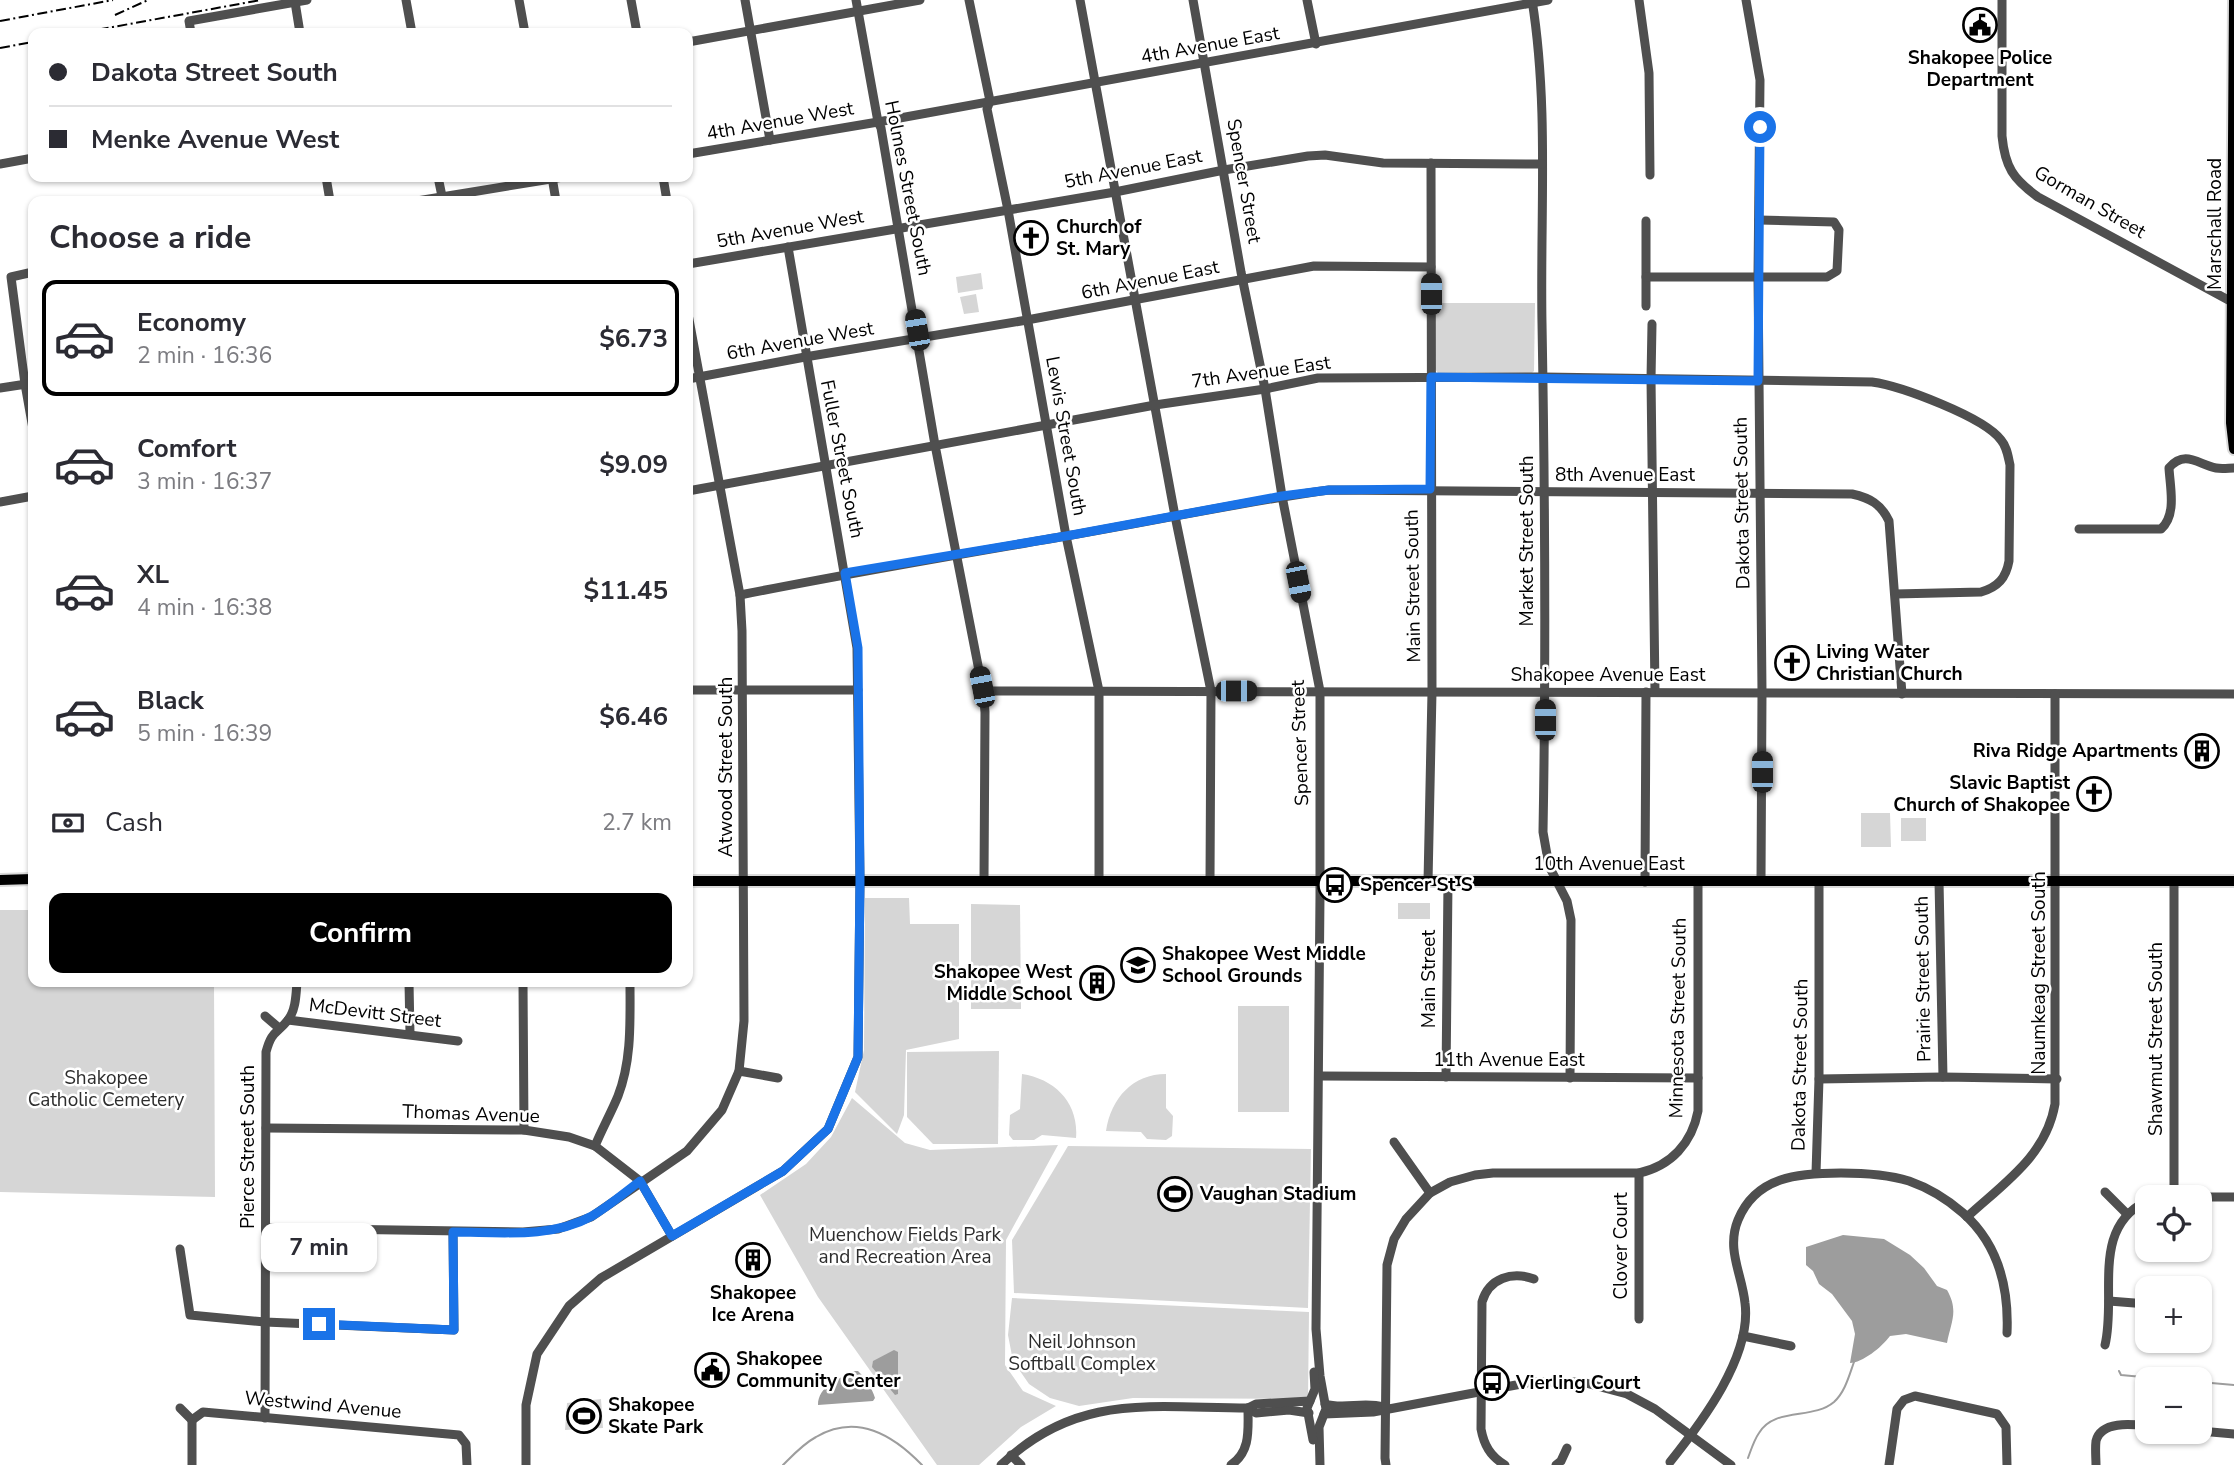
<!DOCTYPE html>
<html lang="en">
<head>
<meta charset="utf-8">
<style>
  body { margin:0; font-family:"Nunito Sans",sans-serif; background:#f2f2f3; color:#2b2b33; height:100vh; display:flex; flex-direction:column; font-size:26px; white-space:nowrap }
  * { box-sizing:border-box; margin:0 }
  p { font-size:23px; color:#7c7c81 }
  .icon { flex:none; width:38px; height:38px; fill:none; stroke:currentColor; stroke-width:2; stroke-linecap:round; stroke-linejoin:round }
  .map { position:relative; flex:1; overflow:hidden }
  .details { position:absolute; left:28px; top:196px; width:665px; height:791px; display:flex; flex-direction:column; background:#fff; border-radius:14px; box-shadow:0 2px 5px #0004 }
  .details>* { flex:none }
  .guide { position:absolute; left:28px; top:28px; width:665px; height:154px; border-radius:14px; box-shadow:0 2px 5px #0004; display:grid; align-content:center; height:154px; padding:0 21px; background:#fff }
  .buttons { position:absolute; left:2135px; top:1185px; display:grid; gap:14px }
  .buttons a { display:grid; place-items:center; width:77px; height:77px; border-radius:14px; background:#fff; box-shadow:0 2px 5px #0004; font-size:35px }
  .end { position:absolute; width:32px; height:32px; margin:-16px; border:9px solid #1a73e8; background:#fff; box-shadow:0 0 0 4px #fff }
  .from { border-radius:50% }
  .bubble { position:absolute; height:49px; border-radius:14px; background:#fff; box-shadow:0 2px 5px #0004; font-size:23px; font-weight:700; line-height:49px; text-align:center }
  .car { position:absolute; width:21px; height:42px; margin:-21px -10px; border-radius:9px; box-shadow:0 0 5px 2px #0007; background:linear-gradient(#222 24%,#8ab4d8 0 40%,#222 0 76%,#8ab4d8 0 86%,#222 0) }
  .guide b { display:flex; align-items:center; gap:24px; height:66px; font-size:26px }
  .guide b+b { border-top:2px solid #e1e1e2 }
  .guide i { width:18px; height:18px; background:#2b2b33 }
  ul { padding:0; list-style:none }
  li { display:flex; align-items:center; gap:21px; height:116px; margin:0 14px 10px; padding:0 7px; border:4px solid transparent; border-radius:14px }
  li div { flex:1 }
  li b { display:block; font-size:26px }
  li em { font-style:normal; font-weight:700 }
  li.selected { border-color:#000 }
  li>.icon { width:63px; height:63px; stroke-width:1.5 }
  h2 { padding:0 21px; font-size:32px; line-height:84px }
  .pay { display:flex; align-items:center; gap:18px; height:77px; padding:0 21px; font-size:26px }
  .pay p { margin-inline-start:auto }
  .button { display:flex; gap:14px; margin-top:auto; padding:14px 21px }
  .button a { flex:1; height:80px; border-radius:14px; background:#000; color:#fff; font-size:28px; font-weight:700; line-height:80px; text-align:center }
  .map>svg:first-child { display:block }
  .green { fill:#d6d6d6 }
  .water { fill:#9d9d9d }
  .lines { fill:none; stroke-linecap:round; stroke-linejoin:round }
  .stream { stroke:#9d9d9d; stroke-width:2 }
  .major-casing { stroke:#dbdbdb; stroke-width:14 }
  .minor { stroke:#4f4f4f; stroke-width:9 }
  .major { stroke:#000; stroke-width:10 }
  .rail { stroke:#000; stroke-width:2; stroke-dasharray:10 3.5 2 3.5; stroke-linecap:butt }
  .route { stroke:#1a73e8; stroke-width:9 }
  .labels { text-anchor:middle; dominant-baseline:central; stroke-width:5; stroke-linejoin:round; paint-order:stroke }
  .street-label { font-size:19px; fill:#000; stroke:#fff }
  .poi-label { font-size:19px; font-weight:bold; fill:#000; stroke:#fff; text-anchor:start }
  .park-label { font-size:19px; fill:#2d2d2d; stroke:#fff }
</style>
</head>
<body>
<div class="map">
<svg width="2234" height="1465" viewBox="0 0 2234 1465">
  <rect width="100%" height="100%" fill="#fff"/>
  <g class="green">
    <path d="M981,273L983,289L958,293L956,277Z"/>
    <path d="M976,294L979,312L964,314L960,297Z"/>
    <path d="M1435,303H1535L1534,371L1532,373H1438L1435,369Z"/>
    <path d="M1861,813H1890L1891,847H1861Z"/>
    <rect x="1901" y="818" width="25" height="23"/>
    <path d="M865,898H909L910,924H959V1039L906,1050L904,1115L897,1134L855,1092L864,1050Z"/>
    <rect x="1398" y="903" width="32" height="16"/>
    <path d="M971,904L1020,905L1021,1009H971Z"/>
    <path d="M0,910H33V982H214L215,1197L0,1192Z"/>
    <rect x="1238" y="1006" width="51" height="106"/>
    <path d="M999,1051L998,1144H933L907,1117V1052Z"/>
    <path d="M1022,1074C1055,1079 1079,1103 1076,1138L1042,1135L1034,1140H1013L1009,1135L1010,1115L1020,1109Z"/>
    <path d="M1166,1074V1108L1173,1116L1172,1136L1166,1140L1147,1139L1141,1132L1106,1131C1111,1098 1133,1074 1166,1074Z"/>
    <path d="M852,1098L905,1143L930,1150L1058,1145L1006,1240L1005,1365L1023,1391L1056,1406L1021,1427L979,1465H937L818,1297L760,1195L806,1164L831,1137Z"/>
    <path d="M1068,1146L1311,1149L1308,1308L1014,1293L1012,1240Z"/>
    <path d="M1012,1298L1309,1312L1308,1399L1133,1398L1079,1406L1050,1398L1029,1384L1013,1361L1008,1335Z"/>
    <path d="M601,1399L603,1428L565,1430L567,1403Z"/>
  </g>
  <g class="water">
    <path d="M1843,1235L1884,1239L1910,1255L1924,1268L1937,1286L1947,1290C1959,1311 1951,1322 1947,1343L1906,1334L1890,1336C1882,1347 1862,1363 1850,1363L1855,1334L1852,1321L1832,1294L1819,1284L1813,1271L1806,1265V1247Z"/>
    <path d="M894,1350L898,1352V1394L895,1395L872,1367L873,1361Z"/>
    <path d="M854,1371H858C866,1379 872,1388 875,1398L873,1401L818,1405C818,1386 839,1379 854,1371Z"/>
  </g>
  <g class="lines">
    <g class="stream">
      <path d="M2119,1371L2121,1375L2164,1379"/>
      <path d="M2200,1382L2234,1385"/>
      <path d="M1748,1458C1751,1450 1754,1440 1759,1433C1774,1407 1813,1420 1834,1402C1845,1392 1849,1376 1854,1362"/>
      <path d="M783,1465C793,1455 803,1444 816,1437C857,1413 893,1435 922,1465"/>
    </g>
    <g class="major-casing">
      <g id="major">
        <path d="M2234,0L2231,423L2234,449"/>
        <path d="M0,880L33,879"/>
        <path d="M688,881H2234"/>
      </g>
    </g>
    <g class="minor">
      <path d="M406,0L412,33"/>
      <path d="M519,0L525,33"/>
      <path d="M631,0L637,33"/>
      <path d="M745,0L770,140"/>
      <path d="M856,0L878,122L881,128L935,445L983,691L985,712L984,881"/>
      <path d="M969,0L990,101L987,109L1008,210L1066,536L1099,691V881"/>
      <path d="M1080,0L1175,516L1211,691L1210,881"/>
      <path d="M1193,0L1241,272L1265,389L1282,496L1320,691V895L1316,1329L1320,1376L1326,1409L1319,1427L1320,1465"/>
      <path d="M1307,0L1316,44"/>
      <path d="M1532,0C1549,106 1540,216 1542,323C1545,492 1546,662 1543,832L1549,866L1567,901L1571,920L1570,1078"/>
      <path d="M1639,0L1649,73L1650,175"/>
      <path d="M1746,0L1760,80L1758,276L1762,692L1761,881"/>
      <path d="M2002,0V136C2005,167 2013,179 2038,197L2234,303"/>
      <path d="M295,2L300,33"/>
      <path d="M191,33L189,21L307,0"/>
      <path d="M688,42L920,0"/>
      <path d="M688,154L878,122L1548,0"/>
      <path d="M0,164L33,158"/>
      <path d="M326,177L330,201"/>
      <path d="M438,177L443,201"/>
      <path d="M552,177L556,201"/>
      <path d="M663,177L667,201"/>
      <path d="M417,201L563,177"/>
      <path d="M1646,221V306"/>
      <path d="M688,264L1115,192L1224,170L1308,156L1325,155L1383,163L1542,164"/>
      <path d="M33,272L11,277L25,384L33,429"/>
      <path d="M1646,277H1827L1837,271L1839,230L1834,222L1759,220"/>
      <path d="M1652,324L1651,379L1655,692"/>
      <path d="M688,379L805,357L1027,320L1314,266L1431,267"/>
      <path d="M0,388L33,383"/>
      <path d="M688,491L1155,405L1265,389L1318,378L1544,377L1872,382C1901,386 1984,417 2001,440C2007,447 2008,456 2010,465L2009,561C2006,578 1998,587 1981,592L1895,594"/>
      <path d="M0,502L33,496"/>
      <path d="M2079,529H2161C2177,515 2170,487 2169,468C2185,449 2199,465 2216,468C2222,469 2229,468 2234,468"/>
      <path d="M740,595C849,573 957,555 1066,536C1154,521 1241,502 1329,490L1852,494C1870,498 1881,504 1889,521L1902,694"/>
      <path d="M688,690H858"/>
      <path d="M983,691L2234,694"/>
      <path d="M1939,881L1943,1077"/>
      <path d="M1428,882L1432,692L1431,163"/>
      <path d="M1645,882L1646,692"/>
      <path d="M409,982L410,1034"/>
      <path d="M523,982L524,1130"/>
      <path d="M265,1016L279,1028"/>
      <path d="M288,1020L458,1041"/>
      <path d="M739,1071L778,1078"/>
      <path d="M1319,1076L1698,1078"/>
      <path d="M1446,1077L1448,882"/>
      <path d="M1819,1079L1943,1077L2057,1079"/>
      <path d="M266,1128L524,1130L569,1137L595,1146L640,1181L672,1236"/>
      <path d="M1394,1142L1430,1193"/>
      <path d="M595,1146C602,1129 611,1113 618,1096C632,1060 630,1020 630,982"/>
      <path d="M1816,1173L1819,1079V881"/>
      <path d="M2105,1192L2127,1214"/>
      <path d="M2174,1196V881"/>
      <path d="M2165,1197H2234"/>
      <path d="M1967,1217C2004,1183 2046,1156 2055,1104V694"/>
      <path d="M266,1228L523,1232L558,1229L591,1217L687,1151L722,1110L739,1071L744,1021L742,631L740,595L688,314"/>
      <path d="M180,1249L190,1315L265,1322L454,1330L453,1232"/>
      <path d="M2109,1301L2147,1304"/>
      <path d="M1639,1319V1173"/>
      <path d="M1743,1336L1791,1346"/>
      <path d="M2105,1345C2117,1296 2090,1228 2147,1201"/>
      <path d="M1325,1404C1344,1410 1364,1401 1383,1407"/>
      <path d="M180,1408L192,1420L203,1412L459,1435L466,1444L467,1465"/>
      <path d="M1248,1408L1256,1413L1289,1410L1309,1413"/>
      <path d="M1324,1414L1373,1412L1532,1382H1582L1627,1394L1655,1409L1731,1465"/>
      <path d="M265,1418L266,1052C272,1030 276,1035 288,1020C296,1010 296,994 297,982"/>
      <path d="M192,1420V1465"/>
      <path d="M2200,1431L2234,1434"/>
      <path d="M1313,1440L1307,1408L1315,1389L1314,1372"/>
      <path d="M1011,1455L1021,1465"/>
      <path d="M1670,1462C1702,1422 1752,1356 1745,1303C1742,1274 1726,1249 1738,1220C1756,1176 1799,1173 1841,1173C1864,1173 1886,1174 1909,1181C1929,1188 1947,1199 1963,1213C1998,1244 2009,1288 2007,1333"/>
      <path d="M526,1465V1405L537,1354L569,1306L601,1278L783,1171L828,1129L858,1057L860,881L857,648L788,247"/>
      <path d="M1001,1465C1078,1392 1152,1408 1248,1408L1256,1404L1310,1401"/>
      <path d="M1231,1465C1251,1451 1248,1430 1248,1408"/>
      <path d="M1386,1465L1385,1458L1387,1265L1394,1239L1406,1219L1430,1193L1450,1182L1475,1175L1493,1173H1639C1671,1166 1692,1143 1698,1111V882"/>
      <path d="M1505,1465C1490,1456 1484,1445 1481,1429L1482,1302C1489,1278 1512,1271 1534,1279"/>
      <path d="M1556,1465L1561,1461L1567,1448"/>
      <path d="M1889,1465L1897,1409L1904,1400L1915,1396L1997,1414L2006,1427L2007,1465"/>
      <path d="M2096,1465C2096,1458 2095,1449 2096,1441C2101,1421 2131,1424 2147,1426"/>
    </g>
    <use href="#major" class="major"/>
    <g class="rail">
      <path d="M115,15L148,0"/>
      <path d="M0,21L113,0"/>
      <path d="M80,33L261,0"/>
      <path d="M0,48L33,42"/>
    </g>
  </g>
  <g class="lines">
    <path class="route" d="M319,1324L454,1330L453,1232C498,1232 551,1239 592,1216C609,1206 624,1193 640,1181L672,1236L783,1171L828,1129L858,1057L860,881L858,648L845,573L1066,536L1282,496L1329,490L1430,489L1431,377L1758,381L1760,127"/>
  </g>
  <defs>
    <g id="civic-ring" transform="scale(1.75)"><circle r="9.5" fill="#fff" stroke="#000" stroke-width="1.5"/><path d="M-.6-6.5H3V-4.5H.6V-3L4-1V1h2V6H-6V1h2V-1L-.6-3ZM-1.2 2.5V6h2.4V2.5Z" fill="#000"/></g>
    <g id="church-ring" transform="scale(1.75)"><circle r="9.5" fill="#fff" stroke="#000" stroke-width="1.5"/><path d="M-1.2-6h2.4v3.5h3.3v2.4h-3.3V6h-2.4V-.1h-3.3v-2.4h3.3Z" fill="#000"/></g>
    <g id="building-ring" transform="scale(1.75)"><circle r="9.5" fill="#fff" stroke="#000" stroke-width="1.5"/><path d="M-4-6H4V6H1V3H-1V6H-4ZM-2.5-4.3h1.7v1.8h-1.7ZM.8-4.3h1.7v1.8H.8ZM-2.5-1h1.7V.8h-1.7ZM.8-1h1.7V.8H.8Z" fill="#000"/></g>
    <g id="bus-ring" transform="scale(1.75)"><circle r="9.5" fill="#fff" stroke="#000" stroke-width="1.5"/><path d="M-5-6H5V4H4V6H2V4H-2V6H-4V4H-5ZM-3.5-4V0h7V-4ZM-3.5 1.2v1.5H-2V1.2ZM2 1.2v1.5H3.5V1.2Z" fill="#000"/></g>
    <g id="school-ring" transform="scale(1.75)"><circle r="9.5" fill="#fff" stroke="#000" stroke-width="1.5"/><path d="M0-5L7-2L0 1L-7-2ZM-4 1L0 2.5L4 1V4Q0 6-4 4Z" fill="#000"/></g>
    <g id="stadium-ring" transform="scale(1.75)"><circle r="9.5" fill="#fff" stroke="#000" stroke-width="1.5"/><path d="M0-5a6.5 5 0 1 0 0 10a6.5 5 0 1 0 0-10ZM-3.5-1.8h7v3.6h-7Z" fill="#000"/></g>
  </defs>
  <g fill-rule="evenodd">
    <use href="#civic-ring" x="1980" y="25"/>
    <use href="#church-ring" x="1031" y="238"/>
    <use href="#church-ring" x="1792" y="663"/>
    <use href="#building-ring" x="2202" y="751"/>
    <use href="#church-ring" x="2094" y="794"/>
    <use href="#bus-ring" x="1335" y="885"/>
    <use href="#school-ring" x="1138" y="965"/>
    <use href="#building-ring" x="1097" y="983"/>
    <use href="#stadium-ring" x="1175" y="1194"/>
    <use href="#building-ring" x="753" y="1260"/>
    <use href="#civic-ring" x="712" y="1370"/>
    <use href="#bus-ring" x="1492" y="1383"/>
    <use href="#stadium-ring" x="584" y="1416"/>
  </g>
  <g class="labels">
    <g class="street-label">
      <text transform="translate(1210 45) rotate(-10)">4th Avenue East</text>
      <text transform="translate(780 121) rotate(-10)">4th Avenue West</text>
      <text transform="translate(1133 169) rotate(-11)">5th Avenue East</text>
      <text transform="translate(1244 181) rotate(80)">Spencer Street</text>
      <text transform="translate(908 188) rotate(79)">Holmes Street South</text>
      <text transform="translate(2090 202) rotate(30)">Gorman Street</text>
      <text transform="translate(2215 224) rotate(-90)">Marschall Road</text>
      <text transform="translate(790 229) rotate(-10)">5th Avenue West</text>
      <text transform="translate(1150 280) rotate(-11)">6th Avenue East</text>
      <text transform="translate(800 341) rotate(-10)">6th Avenue West</text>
      <text transform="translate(1261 372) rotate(-8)">7th Avenue East</text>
      <text transform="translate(1066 436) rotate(80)">Lewis Street South</text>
      <text transform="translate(842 459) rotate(79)">Fuller Street South</text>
      <text x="1625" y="475">8th Avenue East</text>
      <text transform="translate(1742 503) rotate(-91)">Dakota Street South</text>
      <text transform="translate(1527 541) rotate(-90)">Market Street South</text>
      <text transform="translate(1413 586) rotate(-91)">Main Street South</text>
      <text x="1608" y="675">Shakopee Avenue East</text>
      <text transform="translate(1300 743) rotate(-92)">Spencer Street</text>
      <text transform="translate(726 767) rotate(-90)">Atwood Street South</text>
      <text x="1609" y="864">10th Avenue East</text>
      <text transform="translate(2039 973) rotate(-90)">Naumkeag Street South</text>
      <text transform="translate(1429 979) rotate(-90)">Main Street</text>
      <text transform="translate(1923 979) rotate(-91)">Prairie Street South</text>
      <text transform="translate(375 1013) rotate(7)">McDevitt Street</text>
      <text transform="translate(1678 1018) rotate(-89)">Minnesota Street South</text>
      <text transform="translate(2156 1039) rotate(-90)">Shawmut Street South</text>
      <text x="1509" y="1060">11th Avenue East</text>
      <text transform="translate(1800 1065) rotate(-89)">Dakota Street South</text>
      <text transform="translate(471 1114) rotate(2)">Thomas Avenue</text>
      <text transform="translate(248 1147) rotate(-90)">Pierce Street South</text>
      <text transform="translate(1621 1246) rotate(-90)">Clover Court</text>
      <text transform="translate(323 1405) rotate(5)">Westwind Avenue</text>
    </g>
    <g class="poi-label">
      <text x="1980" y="58" text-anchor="middle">Shakopee Police<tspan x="1980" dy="22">Department</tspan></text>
      <text x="1056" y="227">Church of<tspan x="1056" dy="22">St. Mary</tspan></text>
      <text x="1816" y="652">Living Water<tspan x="1816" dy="22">Christian Church</tspan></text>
      <text x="2178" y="751" text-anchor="end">Riva Ridge Apartments</text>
      <text x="2070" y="783" text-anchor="end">Slavic Baptist<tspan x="2070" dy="22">Church of Shakopee</tspan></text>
      <text x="1360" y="885">Spencer St S</text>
      <text x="1162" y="954">Shakopee West Middle<tspan x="1162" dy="22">School Grounds</tspan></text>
      <text x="1072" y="972" text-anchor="end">Shakopee West<tspan x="1072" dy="22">Middle School</tspan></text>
      <text x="1200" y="1194">Vaughan Stadium</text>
      <text x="753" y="1293" text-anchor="middle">Shakopee<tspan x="753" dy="22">Ice Arena</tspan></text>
      <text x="736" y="1359">Shakopee<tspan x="736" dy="22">Community Center</tspan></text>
      <text x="1516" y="1383">Vierling Court</text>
      <text x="608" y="1405">Shakopee<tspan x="608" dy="22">Skate Park</tspan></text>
    </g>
    <g class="park-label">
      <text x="106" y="1078">Shakopee<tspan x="106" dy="22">Catholic Cemetery</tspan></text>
      <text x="905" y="1235">Muenchow Fields Park<tspan x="905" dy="22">and Recreation Area</tspan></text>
      <text x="1082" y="1342">Neil Johnson<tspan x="1082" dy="22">Softball Complex</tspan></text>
    </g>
  </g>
</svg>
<div class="buttons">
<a><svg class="icon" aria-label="locate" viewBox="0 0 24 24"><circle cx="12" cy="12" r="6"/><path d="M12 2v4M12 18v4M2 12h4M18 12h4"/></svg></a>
<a>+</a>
<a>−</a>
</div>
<i class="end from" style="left:1760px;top:127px"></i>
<i class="end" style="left:319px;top:1324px"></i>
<div class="bubble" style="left:261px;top:1223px;width:116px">7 min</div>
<i class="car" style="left:1431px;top:294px;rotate:0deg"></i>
<i class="car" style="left:917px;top:330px;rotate:350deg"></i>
<i class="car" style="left:1298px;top:582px;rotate:169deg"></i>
<i class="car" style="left:982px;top:687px;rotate:349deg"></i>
<i class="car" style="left:1236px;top:691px;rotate:90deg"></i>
<i class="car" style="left:1545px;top:720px;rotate:0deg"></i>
<i class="car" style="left:1762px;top:772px;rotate:0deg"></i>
<div class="guide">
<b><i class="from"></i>Dakota Street South</b>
<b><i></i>Menke Avenue West</b>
</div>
<section class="details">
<h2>Choose a ride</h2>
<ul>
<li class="selected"><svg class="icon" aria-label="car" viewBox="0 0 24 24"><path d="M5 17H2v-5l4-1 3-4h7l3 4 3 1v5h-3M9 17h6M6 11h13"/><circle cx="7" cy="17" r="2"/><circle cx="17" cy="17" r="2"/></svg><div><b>Economy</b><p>2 min · 16:36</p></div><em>$6.73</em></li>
<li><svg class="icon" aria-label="car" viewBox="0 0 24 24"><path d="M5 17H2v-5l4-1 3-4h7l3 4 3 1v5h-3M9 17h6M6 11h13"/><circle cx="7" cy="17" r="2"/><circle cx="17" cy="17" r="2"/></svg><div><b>Comfort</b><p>3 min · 16:37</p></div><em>$9.09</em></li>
<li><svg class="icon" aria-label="car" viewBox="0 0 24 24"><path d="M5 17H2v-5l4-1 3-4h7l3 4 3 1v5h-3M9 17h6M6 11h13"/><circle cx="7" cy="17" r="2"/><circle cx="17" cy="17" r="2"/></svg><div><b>XL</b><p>4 min · 16:38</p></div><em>$11.45</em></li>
<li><svg class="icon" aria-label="car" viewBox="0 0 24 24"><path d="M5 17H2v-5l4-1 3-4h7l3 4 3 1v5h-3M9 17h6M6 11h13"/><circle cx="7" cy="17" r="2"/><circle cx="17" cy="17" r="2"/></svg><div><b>Black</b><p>5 min · 16:39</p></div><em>$6.46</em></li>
</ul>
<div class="pay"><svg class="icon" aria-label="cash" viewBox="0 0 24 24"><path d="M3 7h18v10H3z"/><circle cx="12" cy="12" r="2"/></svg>Cash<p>2.7 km</p></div>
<div class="button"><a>Confirm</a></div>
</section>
</div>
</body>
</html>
